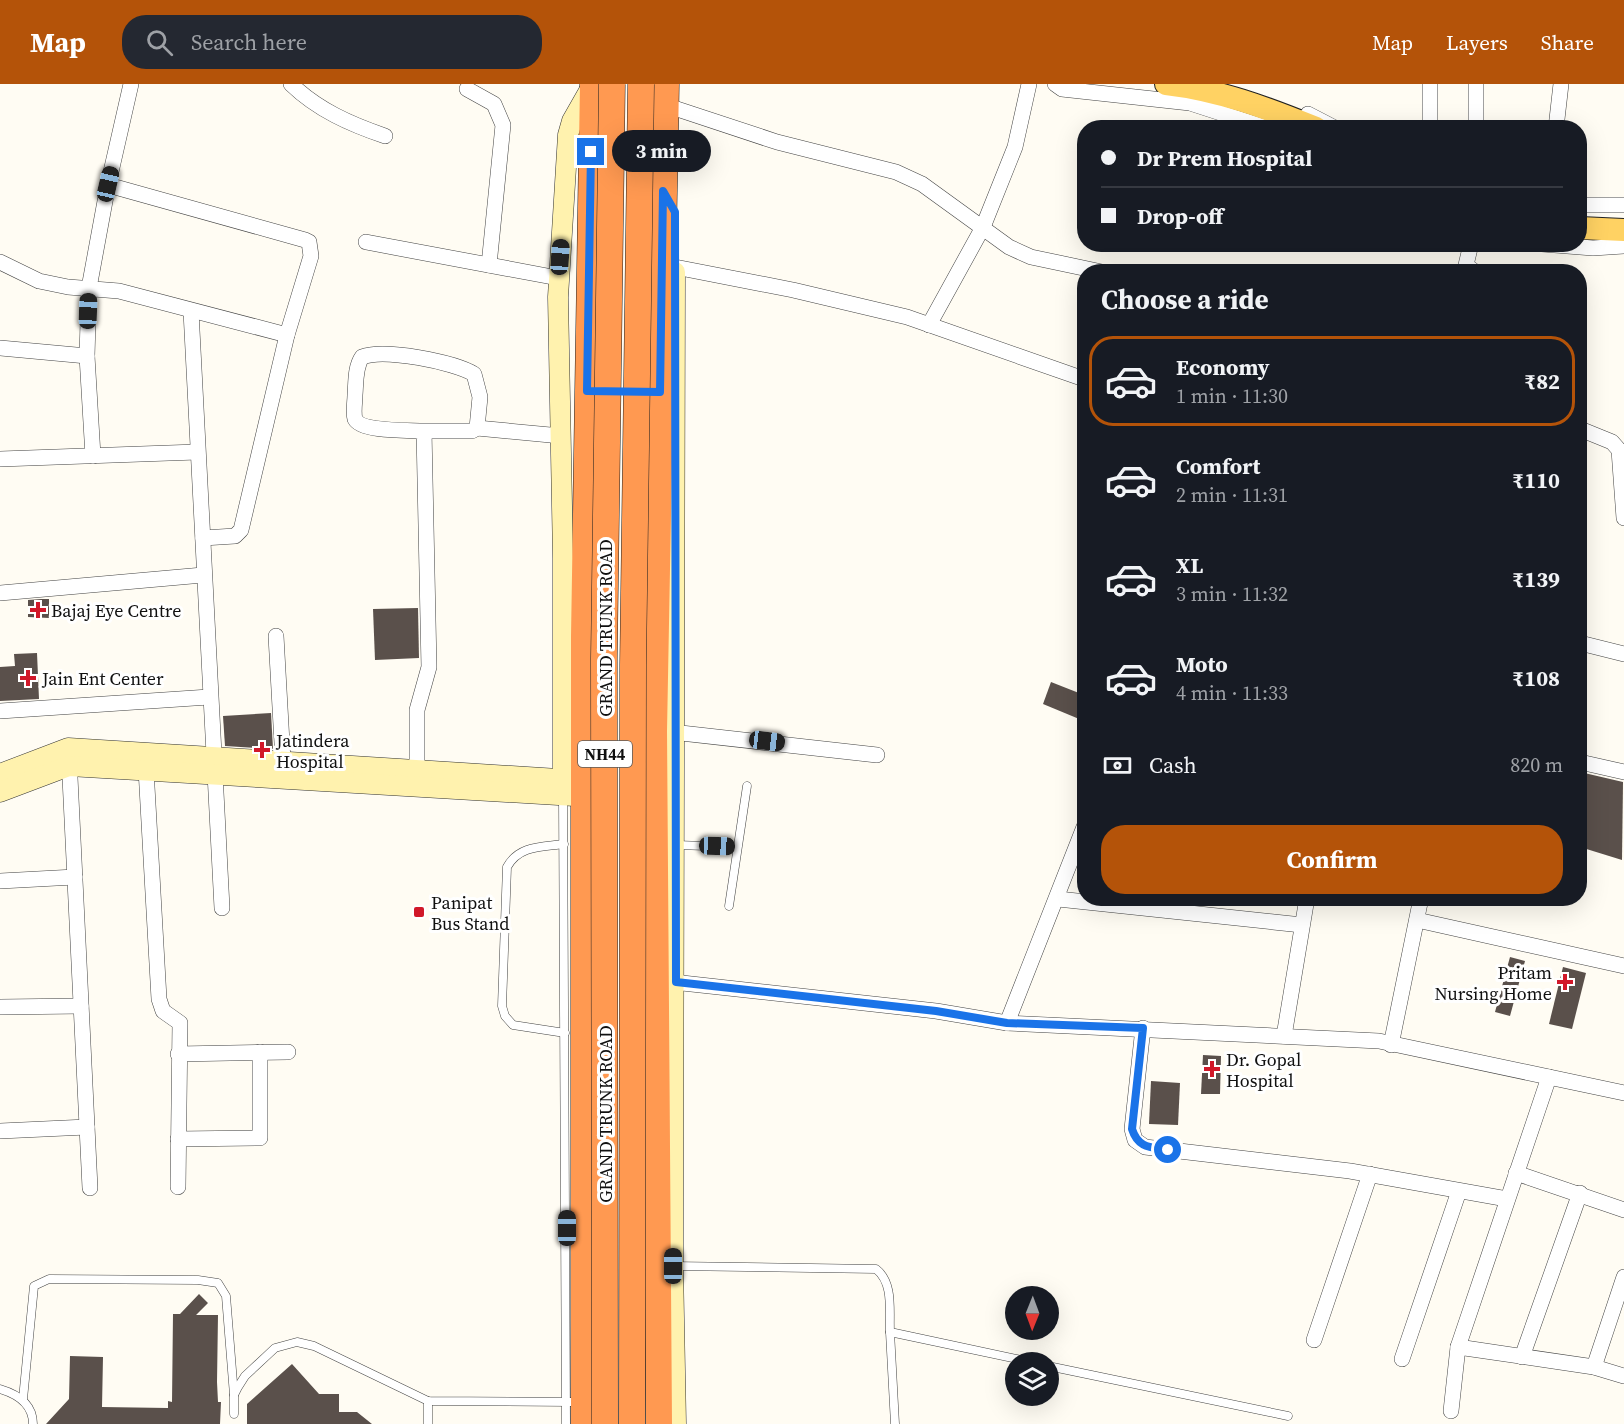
<!DOCTYPE html>
<html lang="en">
<head>
<meta charset="utf-8">
<style>
  body { margin:0; font-family:"Source Serif 4",serif; background:#242831; color:#f1f3f6; height:100vh; display:flex; flex-direction:column; font-size:22px; white-space:nowrap }
  * { box-sizing:border-box; margin:0 }
  p { font-size:20px; color:#9ea1a6 }
  .icon { flex:none; width:33px; height:33px; fill:none; stroke:currentColor; stroke-width:2; stroke-linecap:round; stroke-linejoin:round }
  .map { position:relative; flex:1; overflow:hidden }
  .sheet { position:absolute; left:1077px; top:180px; width:510px; height:642px; display:flex; flex-direction:column; background:#171b24; border-radius:24px; box-shadow:0 6px 24px #0002 }
  .sheet>* { flex:none }
  .banner { position:absolute; left:1077px; top:36px; width:510px; height:132px; border-radius:24px; box-shadow:0 6px 24px #0002; display:grid; align-content:center; height:132px; padding:0 24px; background:#171b24 }
  .needle { width:39px; rotate:181deg }
  .tools { position:absolute; left:1005px; top:1202px; display:grid; gap:12px }
  .tools a { display:grid; place-items:center; width:54px; height:54px; border-radius:50%; background:#171b24; box-shadow:0 6px 24px #0002; font-size:30px }
  .end { position:absolute; width:27px; height:27px; margin:-14px; border:8px solid #1a73e8; background:#fff; box-shadow:0 0 0 3px #fff }
  .from { border-radius:50% }
  .bubble { position:absolute; height:42px; border-radius:21px; background:#171b24; box-shadow:0 6px 24px #0002; font-size:20px; font-weight:700; line-height:42px; text-align:center }
  .car { position:absolute; width:18px; height:36px; margin:-18px -9px; border-radius:8px; box-shadow:0 0 4px 2px #0007; background:linear-gradient(#222 24%,#8ab4d8 0 40%,#222 0 76%,#8ab4d8 0 86%,#222 0) }
  .banner b { display:flex; align-items:center; gap:21px; height:57px; font-size:22px }
  .banner b+b { border-top:2px solid #363941 }
  .banner i { width:15px; height:15px; background:#f1f3f6 }
  ul { padding:0; list-style:none }
  li { display:flex; align-items:center; gap:18px; height:90px; margin:0 12px 9px; padding:0 12px; border:3px solid transparent; border-radius:24px }
  li div { flex:1 }
  li b { display:block; font-size:22px }
  li em { font-style:normal; font-weight:700 }
  li.active { border-color:#b45309 }
  li>.icon { width:54px; height:54px; stroke-width:1.5 }
  h2 { padding:0 24px; font-size:27px; line-height:72px }
  .pay { display:flex; align-items:center; gap:15px; height:66px; padding:0 24px; font-size:22px }
  .pay p { margin-inline-start:auto }
  .primary-button { display:flex; gap:12px; margin-top:auto; padding:12px 24px }
  .primary-button a { flex:1; height:69px; border-radius:24px; background:#b45309; color:#fff; font-size:24px; font-weight:700; line-height:69px; text-align:center }
  header { display:flex; align-items:center; gap:36px; box-sizing:border-box; height:84px; padding:0 30px; background:#b45309; color:#fff }
  header strong { font-size:28px }
  nav { display:flex; gap:33px; margin-inline-start:auto; font-size:21px }
  .search { width:420px; height:54px; background:#242831; display:flex; align-items:center; gap:15px; box-sizing:border-box; padding:0 21px; border-radius:24px; color:#9ea1a6; font-size:22px }
  .map>svg:first-child { display:block }
  .building { fill:#5a504b }
  .lines { fill:none; stroke-linecap:round; stroke-linejoin:round }
  .lane-casing { stroke:#434343; stroke-width:9 }
  .street-casing { stroke:#434343; stroke-width:16 }
  .secondary-casing { stroke:#323232; stroke-width:21 }
  .primary-casing { stroke:#212121; stroke-width:24 }
  .highway-casing { stroke:#212121; stroke-width:27 }
  .lane { stroke:#fff; stroke-width:8 }
  .street { stroke:#fff; stroke-width:15 }
  .secondary { stroke:#fff2ae; stroke-width:20 }
  .primary { stroke:#ffd263; stroke-width:22 }
  .highway { stroke:#ff9951; stroke-width:26 }
  .highway-bridge-casing { stroke:#212121; stroke-width:27; stroke-linecap:butt }
  .highway-bridge { stroke:#ff9951; stroke-width:26 }
  .route { stroke:#1a73e8; stroke-width:8 }
  .poi-dot { fill:#d11829; stroke:#fff; stroke-width:2 }
  .labels { text-anchor:middle; dominant-baseline:central; stroke-width:6; stroke-linejoin:round; paint-order:stroke }
  .shield { fill:#fff; stroke:#585858; stroke-width:1.5 }
  .shield-label { font-size:16px; font-weight:bold; fill:#101010 }
  .poi-label { font-size:18px; fill:#101010; stroke:#fff; text-anchor:start }
  .street-label { font-size:18px; fill:#101010; stroke:#fff }
</style>
</head>
<body>
<header>
<strong>Map</strong>
<div class="search"><svg class="icon" aria-label="search" viewBox="0 0 24 24"><circle cx="10" cy="10" r="6"/><path d="M15 15l6 6"/></svg>Search here</div>
<nav><a>Map</a><a>Layers</a><a>Share</a></nav>
</header>
<div class="map">
<svg width="1624" height="1340" viewBox="0 0 1624 1340">
  <rect width="100%" height="100%" fill="#fffcf3"/>
  <g class="building">
    <path d="M41,515H49V534L28,533V516Z"/>
    <path d="M418,524L419,574L375,576L373,525Z"/>
    <path d="M37,569L39,615L0,617V583L15,582L14,570Z"/>
    <path d="M1051,598L1084,611V637L1043,620Z"/>
    <path d="M271,629L273,665L225,662L223,632Z"/>
    <path d="M1580,688L1623,698L1622,776L1580,763Z"/>
    <path d="M1510,873L1525,877L1510,932L1495,928Z"/>
    <path d="M1563,883L1586,889L1572,945L1549,940Z"/>
    <path d="M1203,971L1221,972L1220,1010H1201Z"/>
    <path d="M1151,997L1180,999L1178,1041L1149,1040Z"/>
    <path d="M199,1210L208,1219L196,1231H218L217,1298L218,1318H221L220,1340H46L69,1315L70,1272L103,1273L102,1323L168,1324V1317L172,1318L173,1230H180Z"/>
    <path d="M292,1280L319,1310H339V1328H357L372,1340H247V1320Z"/>
  </g>
  <g class="lines">
    <g class="lane-casing">
      <g id="lane">
        <path d="M563,712L566,1340"/>
        <path d="M564,760C542,763 519,761 507,783L502,922L505,932L513,941L565,949"/>
        <path d="M676,761L737,763"/>
        <path d="M729,822L747,702"/>
        <path d="M673,1182L876,1185C894,1199 889,1227 890,1248L1031,1278"/>
        <path d="M890,1248L895,1340"/>
        <path d="M1048,1282L1288,1332"/>
        <path d="M0,1305C17,1310 33,1320 33,1340"/>
        <path d="M23,1315L34,1202L49,1195L198,1196L218,1199L226,1212L234,1311"/>
        <path d="M428,1317V1340"/>
        <path d="M234,1330V1311L238,1303L245,1292L275,1264L297,1258L314,1262L428,1317L571,1318"/>
      </g>
    </g>
    <g class="street-casing">
      <g id="street">
        <path d="M291,0C318,26 350,40 385,52"/>
        <path d="M1055,0L1062,5L1190,19L1267,44"/>
        <path d="M467,5L494,20L503,41L489,181"/>
        <path d="M665,21L777,58L896,88L922,100L1009,163L1031,173L1102,188"/>
        <path d="M1308,30L1335,44"/>
        <path d="M1430,44V0"/>
        <path d="M1476,44V0"/>
        <path d="M1556,44L1561,0"/>
        <path d="M108,101L305,156L309,158L311,172L287,251L241,446L235,452L203,454"/>
        <path d="M1580,121H1624"/>
        <path d="M366,158L558,194"/>
        <path d="M1471,160L1466,181L1475,188"/>
        <path d="M1542,160L1593,164L1624,162"/>
        <path d="M0,178L39,197L68,203L119,207L287,251"/>
        <path d="M675,183L793,206L907,233L1084,295"/>
        <path d="M1438,188H1445"/>
        <path d="M191,227L222,824"/>
        <path d="M929,241L983,143L1015,63L1029,0"/>
        <path d="M0,264L87,272"/>
        <path d="M477,344L561,352"/>
        <path d="M1580,345L1612,358L1619,366L1624,434"/>
        <path d="M93,372L87,272L89,204L108,101L131,0"/>
        <path d="M0,375L197,368"/>
        <path d="M0,509L203,491"/>
        <path d="M276,552L283,677"/>
        <path d="M1580,559L1624,570"/>
        <path d="M0,627L209,613"/>
        <path d="M663,647L877,671"/>
        <path d="M69,673L90,1104"/>
        <path d="M1580,678L1624,688"/>
        <path d="M146,685L159,915L163,927L180,939L178,1103"/>
        <path d="M417,695V626L429,583L424,347C409,346 361,348 355,335C353,328 355,318 355,311C356,299 355,283 362,273C384,264 454,278 474,290L480,313L477,344L472,347H424"/>
        <path d="M0,797L75,793"/>
        <path d="M1058,815L1302,841"/>
        <path d="M1417,836L1624,882"/>
        <path d="M664,897L936,927L1007,939L1379,957L1624,1009"/>
        <path d="M0,923L81,922"/>
        <path d="M1007,939L1084,743"/>
        <path d="M1143,944L1132,1045L1135,1056L1145,1063L1350,1087L1507,1115"/>
        <path d="M1284,952L1307,814"/>
        <path d="M1391,961L1421,814"/>
        <path d="M178,970L288,968"/>
        <path d="M0,1047L87,1043"/>
        <path d="M178,1055L260,1054V968"/>
        <path d="M1516,1089L1624,1126"/>
        <path d="M1314,1256L1370,1090"/>
        <path d="M1458,1263L1594,1283L1624,1292"/>
        <path d="M1522,1273L1580,1109"/>
        <path d="M1402,1275L1459,1107"/>
        <path d="M1594,1283L1624,1193"/>
        <path d="M1451,1327L1458,1263L1549,993"/>
      </g>
    </g>
    <g class="secondary-casing">
      <g id="secondary">
        <path d="M675,188L673,1182L676,1340"/>
        <path d="M0,690L68,664L574,696"/>
        <path d="M0,708L69,682L575,712"/>
        <path d="M563,711V474L558,213L568,51L572,37L593,0"/>
      </g>
    </g>
    <g class="primary-casing">
      <g id="primary">
        <path d="M1166,0C1219,6 1267,24 1316,44"/>
        <path d="M1580,144L1624,146"/>
      </g>
    </g>
    <g class="highway-casing">
      <g id="highway">
        <path d="M584,1340V553L593,0"/>
        <path d="M659,1340L654,647L666,0"/>
      </g>
    </g>
    <use href="#lane" class="lane"/>
    <use href="#street" class="street"/>
    <use href="#secondary" class="secondary"/>
    <use href="#primary" class="primary"/>
    <use href="#highway" class="highway"/>
    <g class="highway-bridge-casing">
      <g id="highway-bridge">
        <path d="M605,1340L604,575L612,0"/>
        <path d="M632,1340L633,581L641,0"/>
      </g>
    </g>
    <use href="#highway-bridge" class="highway-bridge"/>
  </g>
  <g class="lines">
    <path class="route" d="M591,68L587,307L660,308L663,107L675,128L676,898L936,927L1007,939L1143,944L1132,1045C1138,1064 1150,1063 1168,1066"/>
  </g>
  <g class="poi-dot">
    <path d="M35 517h6v6h6v6h-6v6h-6v-6h-6v-6h6z"/>
    <path d="M25 585h6v6h6v6h-6v6h-6v-6h-6v-6h6z"/>
    <path d="M259 657h6v6h6v6h-6v6h-6v-6h-6v-6h6z"/>
    <rect x="413" y="822" width="12" height="12" rx="3"/>
    <path d="M1562 889h6v6h6v6h-6v6h-6v-6h-6v-6h6z"/>
    <path d="M1209 976h6v6h6v6h-6v6h-6v-6h-6v-6h6z"/>
  </g>
  <g class="labels">
    <rect class="shield" x="578" y="657" width="54" height="26" rx="4.5"/>
    <g class="shield-label">
      <text x="605" y="670">NH44</text>
    </g>
    <g class="poi-label">
      <text x="51" y="526">Bajaj Eye Centre</text>
      <text x="42" y="594">Jain Ent Center</text>
      <text x="276" y="656">Jatindera<tspan x="276" dy="21">Hospital</tspan></text>
      <text x="431" y="818">Panipat<tspan x="431" dy="21">Bus Stand</tspan></text>
      <text x="1552" y="888" text-anchor="end">Pritam<tspan x="1552" dy="21">Nursing Home</tspan></text>
      <text x="1226" y="975">Dr. Gopal<tspan x="1226" dy="21">Hospital</tspan></text>
    </g>
    <g class="street-label">
      <text transform="translate(605 544) rotate(-90)">GRAND TRUNK ROAD</text>
      <text transform="translate(605 1030) rotate(-90)">GRAND TRUNK ROAD</text>
    </g>
  </g>
</svg>
<div class="tools">
<a><svg class="needle" viewBox="-14 -14 28 28"><path d="M0-13l5 13h-10z" fill="#e53935"/><path d="M0 13l5-13h-10z" fill="#9ea1a6"/></svg></a>
<a><svg class="icon" aria-label="layers" viewBox="0 0 24 24"><path d="M12 4l9 5-9 5-9-5zM3 14l9 5 9-5"/></svg></a>
</div>
<i class="end from" style="left:1168px;top:1066px"></i>
<i class="end" style="left:591px;top:68px"></i>
<div class="bubble" style="left:612px;top:46px;width:99px">3 min</div>
<i class="car" style="left:108px;top:100px;rotate:13deg"></i>
<i class="car" style="left:560px;top:173px;rotate:4deg"></i>
<i class="car" style="left:88px;top:227px;rotate:2deg"></i>
<i class="car" style="left:767px;top:657px;rotate:97deg"></i>
<i class="car" style="left:717px;top:762px;rotate:92deg"></i>
<i class="car" style="left:567px;top:1144px;rotate:0deg"></i>
<i class="car" style="left:673px;top:1182px;rotate:0deg"></i>
<div class="banner">
<b><i class="from"></i>Dr Prem Hospital</b>
<b><i></i>Drop-off</b>
</div>
<section class="sheet">
<h2>Choose a ride</h2>
<ul>
<li class="active"><svg class="icon" aria-label="car" viewBox="0 0 24 24"><path d="M5 17H2v-5l4-1 3-4h7l3 4 3 1v5h-3M9 17h6M6 11h13"/><circle cx="7" cy="17" r="2"/><circle cx="17" cy="17" r="2"/></svg><div><b>Economy</b><p>1 min · 11:30</p></div><em>₹82</em></li>
<li><svg class="icon" aria-label="car" viewBox="0 0 24 24"><path d="M5 17H2v-5l4-1 3-4h7l3 4 3 1v5h-3M9 17h6M6 11h13"/><circle cx="7" cy="17" r="2"/><circle cx="17" cy="17" r="2"/></svg><div><b>Comfort</b><p>2 min · 11:31</p></div><em>₹110</em></li>
<li><svg class="icon" aria-label="car" viewBox="0 0 24 24"><path d="M5 17H2v-5l4-1 3-4h7l3 4 3 1v5h-3M9 17h6M6 11h13"/><circle cx="7" cy="17" r="2"/><circle cx="17" cy="17" r="2"/></svg><div><b>XL</b><p>3 min · 11:32</p></div><em>₹139</em></li>
<li><svg class="icon" aria-label="car" viewBox="0 0 24 24"><path d="M5 17H2v-5l4-1 3-4h7l3 4 3 1v5h-3M9 17h6M6 11h13"/><circle cx="7" cy="17" r="2"/><circle cx="17" cy="17" r="2"/></svg><div><b>Moto</b><p>4 min · 11:33</p></div><em>₹108</em></li>
</ul>
<div class="pay"><svg class="icon" aria-label="cash" viewBox="0 0 24 24"><path d="M3 7h18v10H3z"/><circle cx="12" cy="12" r="2"/></svg>Cash<p>820 m</p></div>
<div class="primary-button"><a>Confirm</a></div>
</section>
</div>
</body>
</html>
